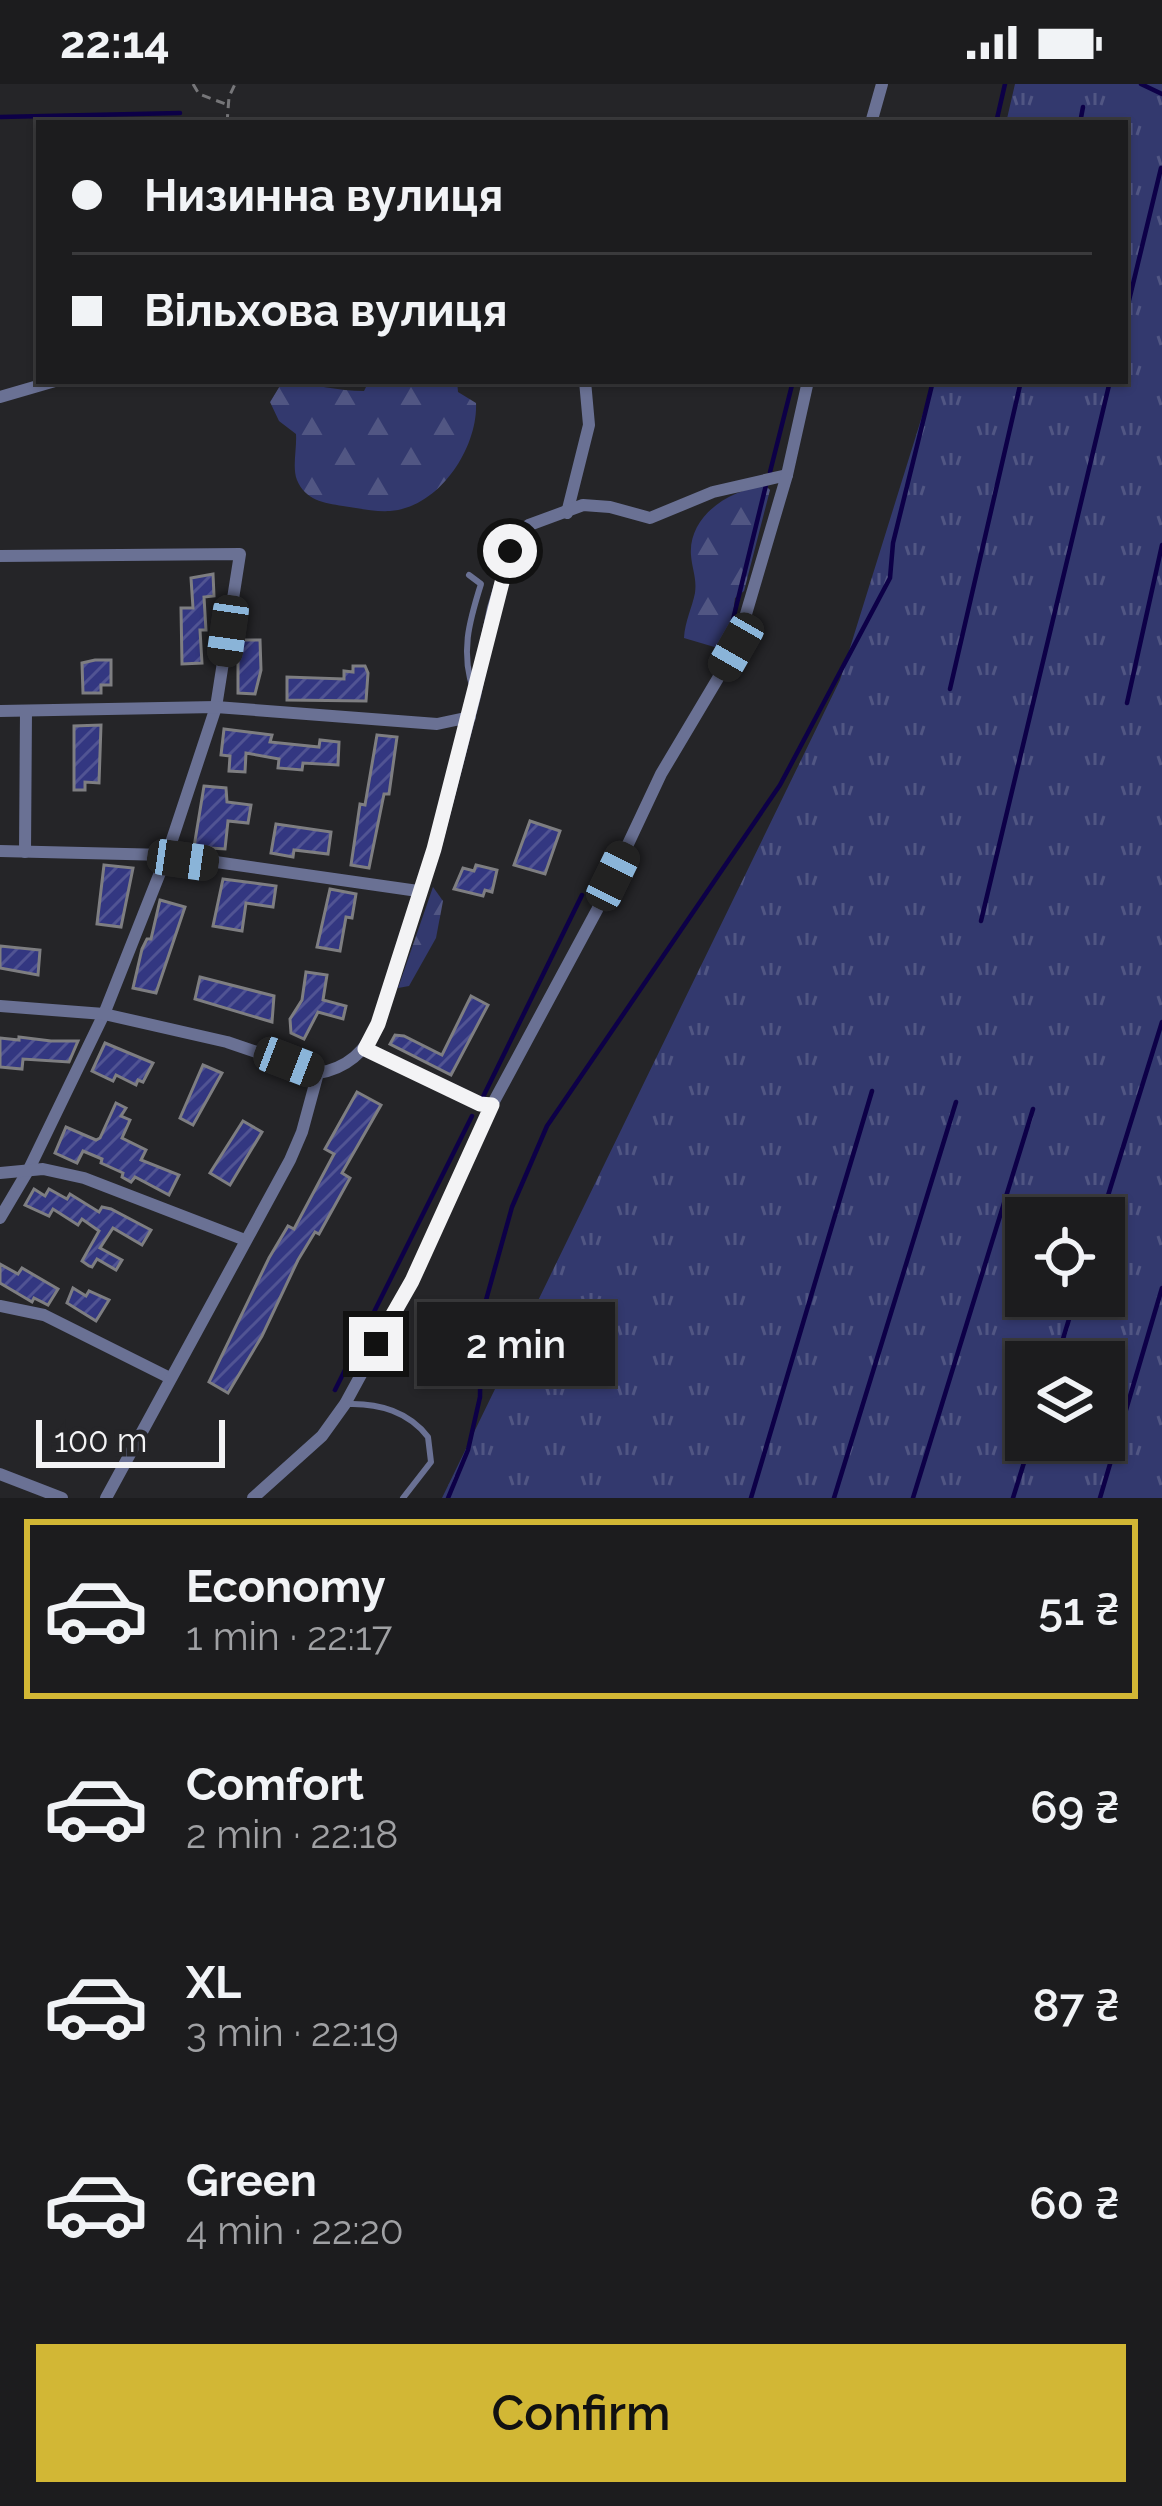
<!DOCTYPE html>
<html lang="en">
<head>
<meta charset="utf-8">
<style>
  body { margin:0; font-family:Raleway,sans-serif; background:#252527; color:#f1f3f6; height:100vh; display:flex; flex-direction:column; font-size:45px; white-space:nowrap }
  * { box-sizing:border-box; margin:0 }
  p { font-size:39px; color:#a0a1a4 }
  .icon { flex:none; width:66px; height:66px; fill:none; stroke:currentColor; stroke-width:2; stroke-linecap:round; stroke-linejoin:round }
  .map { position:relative; height:1414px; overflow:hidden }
  .panel { display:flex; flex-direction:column; background:#1c1c1e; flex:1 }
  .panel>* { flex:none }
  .hud { position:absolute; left:36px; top:36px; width:1092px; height:264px; border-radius:0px; box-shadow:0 3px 9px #0004,0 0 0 3px #3a3a3c; display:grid; align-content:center; height:264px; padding:0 36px; background:#1c1c1e }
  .buttons { position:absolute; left:1005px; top:1113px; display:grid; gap:24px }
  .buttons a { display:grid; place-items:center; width:120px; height:120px; border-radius:0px; background:#1c1c1e; box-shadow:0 3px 9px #0004,0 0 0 3px #3a3a3c; font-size:60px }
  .scale { position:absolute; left:36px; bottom:30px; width:189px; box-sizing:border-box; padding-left:12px; border:6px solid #f3f3f5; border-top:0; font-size:33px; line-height:42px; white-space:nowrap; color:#f3f3f5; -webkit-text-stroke:9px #252528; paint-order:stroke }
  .end { position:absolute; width:54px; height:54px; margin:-27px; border:15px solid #f3f3f5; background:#111; box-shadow:0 0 0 6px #111 }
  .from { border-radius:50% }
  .bubble { position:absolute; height:84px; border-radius:0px; background:#1c1c1e; box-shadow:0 3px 9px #0004,0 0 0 3px #3a3a3c; font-size:39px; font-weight:600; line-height:84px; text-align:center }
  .car { position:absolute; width:36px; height:72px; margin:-36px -18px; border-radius:15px; box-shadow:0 0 9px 3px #0007; background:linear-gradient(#222 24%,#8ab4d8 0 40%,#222 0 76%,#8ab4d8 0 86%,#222 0) }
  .hud b { display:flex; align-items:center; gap:42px; height:114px; font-size:45px }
  .hud b+b { border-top:3px solid #3a3a3c }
  .hud i { width:30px; height:30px; background:#f1f3f6 }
  ul { padding:21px 0 0; list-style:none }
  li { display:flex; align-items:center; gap:36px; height:180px; margin:0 24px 18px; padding:0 12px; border:6px solid transparent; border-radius:0px }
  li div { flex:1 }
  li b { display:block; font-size:45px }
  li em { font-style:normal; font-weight:600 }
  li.on { border-color:#d2b735 }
  li>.icon { width:108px; height:108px; stroke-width:1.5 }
  .primary-button { display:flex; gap:24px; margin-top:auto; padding:24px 36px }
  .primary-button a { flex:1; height:138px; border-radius:0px; background:#d2b735; color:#111; font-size:48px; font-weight:600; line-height:138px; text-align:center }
  .status { display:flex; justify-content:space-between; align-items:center; height:84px; padding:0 60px; background:#1c1c1e; direction:ltr }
  .status svg { height:33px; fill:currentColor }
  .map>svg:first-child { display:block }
  .forest { fill:url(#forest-firs) }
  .park { fill:url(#park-tufts); fill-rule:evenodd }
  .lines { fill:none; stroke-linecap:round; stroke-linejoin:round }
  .stream { stroke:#0d0047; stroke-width:4.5 }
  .building { fill:url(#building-hatch); stroke:#7e7e81; stroke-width:3 }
  .path { stroke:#767679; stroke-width:3; stroke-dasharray:9 6; stroke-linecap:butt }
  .lane { stroke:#6a7194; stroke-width:6 }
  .street { stroke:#6a7194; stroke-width:12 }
  .route { stroke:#f3f3f5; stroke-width:15 }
</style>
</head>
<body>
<div class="status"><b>22:14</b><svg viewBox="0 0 49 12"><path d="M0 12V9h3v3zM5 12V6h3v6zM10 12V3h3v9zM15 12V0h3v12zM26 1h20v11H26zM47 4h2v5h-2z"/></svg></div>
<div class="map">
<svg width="1162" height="1414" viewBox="0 0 1162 1414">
  <defs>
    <pattern id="forest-firs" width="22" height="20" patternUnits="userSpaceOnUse" patternTransform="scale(3)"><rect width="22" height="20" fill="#33396e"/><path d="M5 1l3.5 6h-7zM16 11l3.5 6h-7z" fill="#515683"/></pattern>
    <pattern id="park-tufts" width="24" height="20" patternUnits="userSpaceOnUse" patternTransform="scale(3)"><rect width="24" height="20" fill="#33396e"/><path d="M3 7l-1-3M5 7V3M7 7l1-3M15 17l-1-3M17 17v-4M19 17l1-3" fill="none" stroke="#515683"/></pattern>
    <pattern id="building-hatch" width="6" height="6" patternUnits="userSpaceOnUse" patternTransform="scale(3)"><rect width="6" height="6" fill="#333781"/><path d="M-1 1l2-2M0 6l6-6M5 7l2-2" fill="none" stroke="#515493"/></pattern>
  </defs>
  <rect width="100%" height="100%" fill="#252528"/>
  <g class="forest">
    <path d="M369,297H457L458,308L476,319C478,364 439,424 390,427C375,428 358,424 343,422C324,419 305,416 297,396C292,384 297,364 296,350L279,337L270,318L281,300C310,298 335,307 364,307Z"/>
    <path d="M766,402L770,406L744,507L735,514L728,567L684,554C685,537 692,524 695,509C697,494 692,485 691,471C688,432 731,404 766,402Z"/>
    <path d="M433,803L443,817L436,854L409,902L398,904Z"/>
  </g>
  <path class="park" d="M1015,0H1162V1414H442L840,596L933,297H1125V39H1006ZM1026,1134H1104V1212H1026ZM1026,1278H1104V1356H1026Z"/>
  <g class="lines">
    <g class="stream">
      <path d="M1141,0L1162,10"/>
      <path d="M0,33L180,29"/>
      <path d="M996,39L1005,0"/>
      <path d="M1080,39L1083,23"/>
      <path d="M1125,233L1161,84"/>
      <path d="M770,388L793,297"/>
      <path d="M727,560L766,401"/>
      <path d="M950,605L1021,297"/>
      <path d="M1127,619L1162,461"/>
      <path d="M981,837L1110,297"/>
      <path d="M482,1015L582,811"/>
      <path d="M1101,1134L1162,938"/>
      <path d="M1056,1278L1076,1212"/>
      <path d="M335,1306L472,1032"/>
      <path d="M448,1414L468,1366L480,1313L481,1234L512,1123L547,1042L780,701L890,494L893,459L933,297"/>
      <path d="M751,1414L872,1007"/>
      <path d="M834,1414L956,1018"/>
      <path d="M913,1414L1033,1025"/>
      <path d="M1013,1414L1031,1356"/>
      <path d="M1100,1414L1162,1204"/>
    </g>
  </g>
  <g class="building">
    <path d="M213,490L214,512L204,513L206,546H200L202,579L182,580L181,524H193L191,494Z"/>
    <path d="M238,556H260L261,586L255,610L238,609Z"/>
    <path d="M95,576H111V601H101V609H83L82,579Z"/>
    <path d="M353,582H365L368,589L366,617L287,616V593L344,595V587L353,588Z"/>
    <path d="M101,641L99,699L85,698V706H74V642Z"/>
    <path d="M224,645L272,651L270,658L319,663L320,656L339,658L338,681L303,679L302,686L278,684L279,675L246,669L245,688L229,687L230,672L221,671Z"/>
    <path d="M377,651L397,653L389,710H384L369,784L351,781L360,720L365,721Z"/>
    <path d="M204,702L226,704L227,718L251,721L248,739L228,737L225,765L194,763Z"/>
    <path d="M530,737L560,747L545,790L514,781Z"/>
    <path d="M276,740L331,748L328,770L294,766L293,773L271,769Z"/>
    <path d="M104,781L133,784L121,843L97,840Z"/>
    <path d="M476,781L497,786L492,808L485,806L483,812L454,805L463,784L474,787Z"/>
    <path d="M223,795L276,802L273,823L246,819L242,847L213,842Z"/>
    <path d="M330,805L356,810L352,834L346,833L340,867L317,863Z"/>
    <path d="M160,816L185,823L156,909L133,904L142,865L147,855H151Z"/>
    <path d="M0,862L40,866L38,891L0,884Z"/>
    <path d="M306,888L327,891L323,916L346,922L343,935L318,928L304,955L291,949L290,935L302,916Z"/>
    <path d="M200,893L274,912L272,938L195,915Z"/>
    <path d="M471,912L488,921L451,991L390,960L395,951L404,952L442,971Z"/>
    <path d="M19,953L51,957H78L69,978L23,975L22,985L0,983V954L19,956Z"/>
    <path d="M105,959L153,979L143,998L138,996L136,1001L116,991L113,997L92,987Z"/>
    <path d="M203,981L222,989L193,1041L180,1034Z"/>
    <path d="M357,1008L381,1021L342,1089L350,1094L319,1150L315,1148L298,1176L262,1252L228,1309L209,1298L269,1174L288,1142L294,1145L334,1070L325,1065Z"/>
    <path d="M116,1019L126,1024L121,1032L130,1036L122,1054L146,1066L141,1076L179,1091L169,1111L135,1093L131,1098L122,1093L123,1089L101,1079L102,1075L83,1067L77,1079L55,1069L66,1043L96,1056L100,1054Z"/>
    <path d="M243,1037L262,1048L230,1101L210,1089Z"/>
    <path d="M34,1105L45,1112L49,1105L67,1115L70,1110L99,1128L102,1123L111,1125L151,1146L142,1161L113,1144L100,1164L122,1176L116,1186L97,1175L92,1183L89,1182L82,1177L99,1147L82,1135L78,1141L53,1125L49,1132L25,1121Z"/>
    <path d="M0,1180L18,1190L22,1184L58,1205L48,1221L34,1214L32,1218L0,1199Z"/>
    <path d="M73,1204L86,1212L89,1207L109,1216L96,1237L67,1219Z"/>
  </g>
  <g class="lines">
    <g class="path">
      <path d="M193,0L199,10L228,21"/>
      <path d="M227,39L229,13L235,0"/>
    </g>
    <g class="lane">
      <path d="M469,491L481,500C469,538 460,569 474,608"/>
      <path d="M365,965L480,1020L492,1021"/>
      <path d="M348,1320C379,1319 409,1328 428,1353L431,1378L403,1414"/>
    </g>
    <g class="street">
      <path d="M871,39L882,0"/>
      <path d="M0,313L55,297"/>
      <path d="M567,429L589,341L585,297"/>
      <path d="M0,472L240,470L216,623L167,771L104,930L29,1085L0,1134"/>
      <path d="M0,627L216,623L437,640L470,633"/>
      <path d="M0,767L167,771L418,807"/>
      <path d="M25,768L26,627"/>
      <path d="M0,922L104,930L227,958L318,989C348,984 366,967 378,940L435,765L475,612L493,524L516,450L529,441L583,421L610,423L650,434L713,408L787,391"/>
      <path d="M0,1089L43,1085L84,1094L245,1156"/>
      <path d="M0,1222L44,1231L170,1294"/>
      <path d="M0,1390L62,1414"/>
      <path d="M106,1414L290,1076L302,1048L318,989"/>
      <path d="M253,1414L322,1352L345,1320L412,1197L492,1021L597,826L661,690L736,564L787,391L808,297"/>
    </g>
  </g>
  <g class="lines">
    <path class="route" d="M376,1260L412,1197L492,1021L480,1020L365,965L378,940L434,765L510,467"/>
  </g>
</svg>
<div class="buttons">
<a><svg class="icon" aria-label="locate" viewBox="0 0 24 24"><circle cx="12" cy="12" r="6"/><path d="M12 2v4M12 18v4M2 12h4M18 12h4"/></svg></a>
<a><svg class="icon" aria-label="layers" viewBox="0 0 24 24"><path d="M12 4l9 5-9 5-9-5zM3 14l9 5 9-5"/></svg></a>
</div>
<div class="scale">100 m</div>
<i class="end from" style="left:510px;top:467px"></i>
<i class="end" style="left:376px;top:1260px"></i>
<div class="bubble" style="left:417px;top:1218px;width:198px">2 min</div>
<i class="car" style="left:228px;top:547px;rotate:188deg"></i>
<i class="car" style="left:736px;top:563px;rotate:210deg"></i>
<i class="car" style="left:183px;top:776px;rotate:98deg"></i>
<i class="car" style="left:613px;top:792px;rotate:26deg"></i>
<i class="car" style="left:289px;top:978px;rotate:111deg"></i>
<div class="hud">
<b><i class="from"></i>Низинна вулиця</b>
<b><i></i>Вільхова вулиця</b>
</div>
</div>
<section class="panel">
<ul>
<li class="on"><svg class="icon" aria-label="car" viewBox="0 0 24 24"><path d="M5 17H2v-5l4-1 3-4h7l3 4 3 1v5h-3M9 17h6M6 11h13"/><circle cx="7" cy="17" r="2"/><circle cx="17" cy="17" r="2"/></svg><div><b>Economy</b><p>1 min · 22:17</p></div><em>51 ₴</em></li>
<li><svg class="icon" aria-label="car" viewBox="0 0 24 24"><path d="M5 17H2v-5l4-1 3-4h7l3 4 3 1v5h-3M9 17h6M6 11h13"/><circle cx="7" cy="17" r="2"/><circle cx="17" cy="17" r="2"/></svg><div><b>Comfort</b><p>2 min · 22:18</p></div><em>69 ₴</em></li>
<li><svg class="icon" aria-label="car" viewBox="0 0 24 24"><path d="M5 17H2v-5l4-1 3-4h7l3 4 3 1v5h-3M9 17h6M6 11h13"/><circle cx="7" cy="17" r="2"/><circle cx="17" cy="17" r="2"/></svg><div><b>XL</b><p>3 min · 22:19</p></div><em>87 ₴</em></li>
<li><svg class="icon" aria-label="car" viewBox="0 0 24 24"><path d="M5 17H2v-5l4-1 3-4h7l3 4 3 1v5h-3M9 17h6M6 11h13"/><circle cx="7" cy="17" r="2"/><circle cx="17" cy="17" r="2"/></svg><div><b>Green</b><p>4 min · 22:20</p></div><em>60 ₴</em></li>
</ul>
<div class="primary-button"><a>Confirm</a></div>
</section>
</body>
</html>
